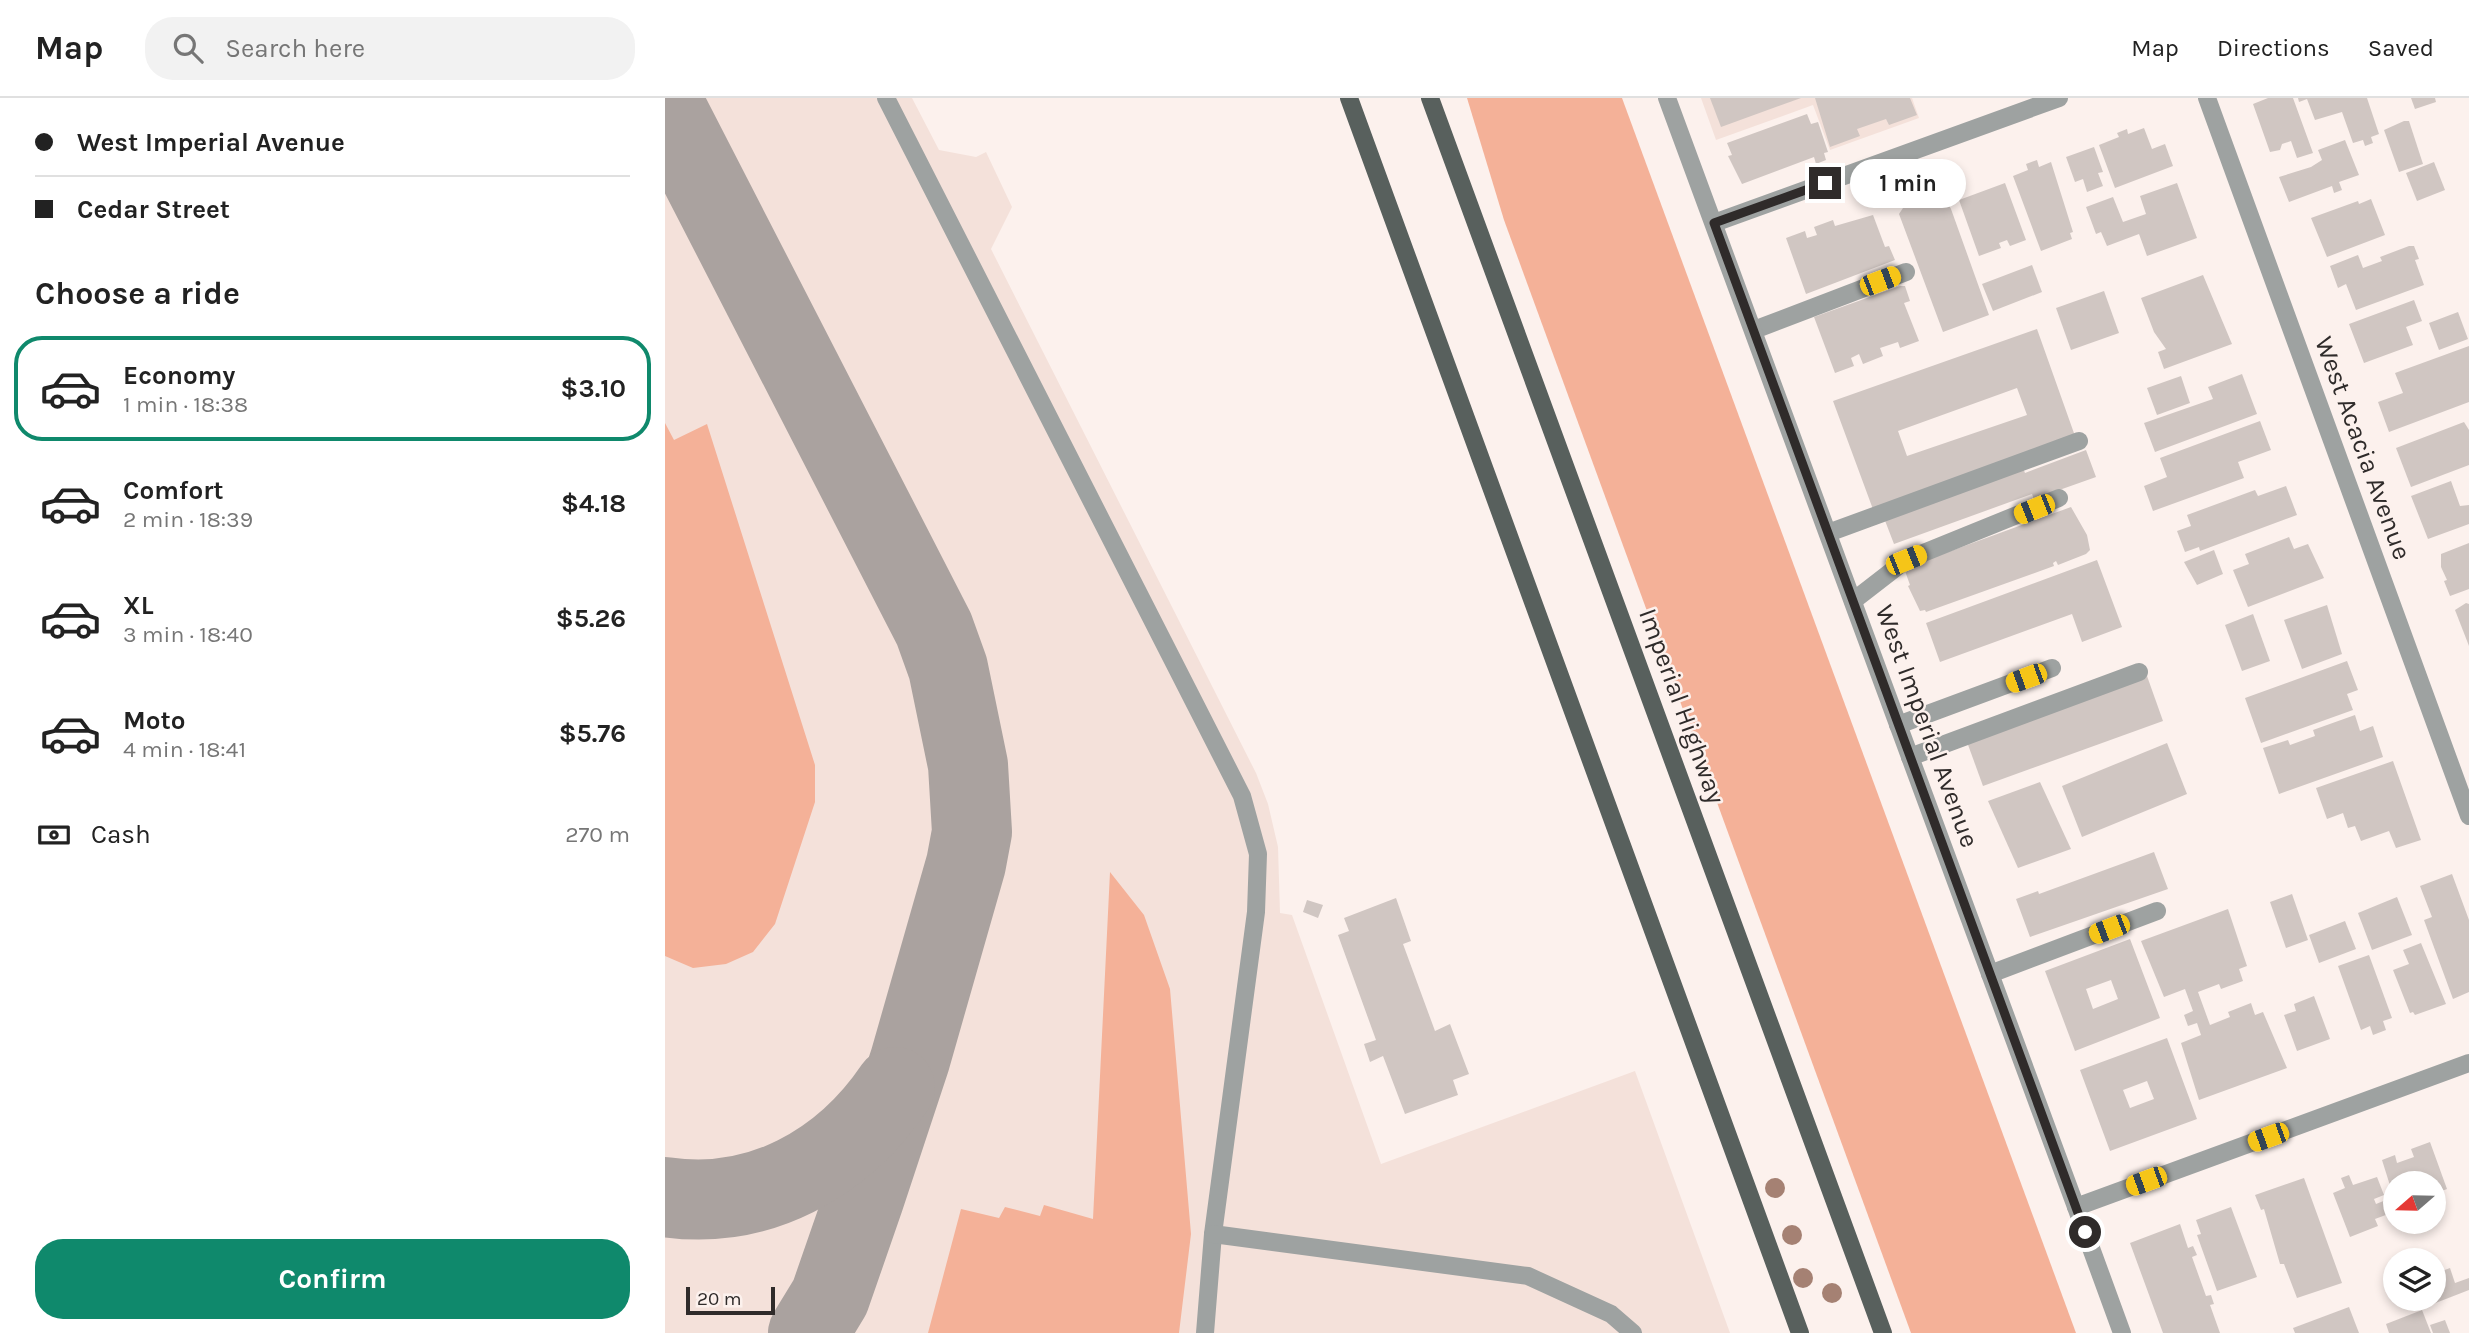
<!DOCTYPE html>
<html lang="en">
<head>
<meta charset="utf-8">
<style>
  body { margin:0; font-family:Karla,sans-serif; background:#f2f2f2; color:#222; height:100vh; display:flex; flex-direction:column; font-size:26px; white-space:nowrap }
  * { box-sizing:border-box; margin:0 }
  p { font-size:23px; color:#767676 }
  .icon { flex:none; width:38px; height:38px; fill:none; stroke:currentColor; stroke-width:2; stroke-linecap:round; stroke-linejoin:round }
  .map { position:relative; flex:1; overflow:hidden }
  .drawer { display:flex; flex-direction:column; background:#fff; width:665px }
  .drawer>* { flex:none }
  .hud { display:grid; align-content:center; height:154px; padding:0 35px; background:#fff }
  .needle { width:46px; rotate:250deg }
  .buttons { position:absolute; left:1718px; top:1073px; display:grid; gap:14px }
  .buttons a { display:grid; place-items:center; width:63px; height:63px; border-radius:50%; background:#fff; box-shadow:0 4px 10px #0003; font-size:35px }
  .scale { position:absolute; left:21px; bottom:18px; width:89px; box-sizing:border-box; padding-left:7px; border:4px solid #2f2b2a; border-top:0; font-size:19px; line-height:24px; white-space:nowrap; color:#2f2b2a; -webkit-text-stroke:5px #fcf1ed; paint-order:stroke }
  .end { position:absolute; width:32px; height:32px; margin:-16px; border:9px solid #2f2b2a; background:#fff; box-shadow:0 0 0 4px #fff }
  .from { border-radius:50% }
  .bubble { position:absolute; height:49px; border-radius:24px; background:#fff; box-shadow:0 4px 10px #0003; font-size:23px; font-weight:700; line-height:49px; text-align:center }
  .car { position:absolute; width:21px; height:42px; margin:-21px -10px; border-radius:9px; box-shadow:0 0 5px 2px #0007; background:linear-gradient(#f5c518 24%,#345 0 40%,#f5c518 0 76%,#345 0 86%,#f5c518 0) }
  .hud b { display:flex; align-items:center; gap:24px; height:66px; font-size:26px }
  .hud b+b { border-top:2px solid #e0e0e0 }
  .hud i { width:18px; height:18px; background:#222 }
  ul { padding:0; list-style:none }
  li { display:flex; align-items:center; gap:21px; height:105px; margin:0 14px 10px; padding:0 21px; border:4px solid transparent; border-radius:28px }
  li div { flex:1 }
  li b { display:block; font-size:26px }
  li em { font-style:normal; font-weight:700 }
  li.on { border-color:#0f896c }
  li>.icon { width:63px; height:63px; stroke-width:1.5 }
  h2 { padding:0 35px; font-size:32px; line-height:84px }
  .pay { display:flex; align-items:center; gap:18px; height:77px; padding:0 35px; font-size:26px }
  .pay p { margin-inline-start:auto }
  .primary-button { display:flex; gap:14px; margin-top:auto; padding:14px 35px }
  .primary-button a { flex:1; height:80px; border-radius:28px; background:#0f896c; color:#fff; font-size:28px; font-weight:700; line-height:80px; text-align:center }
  header { display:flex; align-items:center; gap:42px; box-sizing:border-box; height:98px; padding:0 35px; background:#fff; border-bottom:2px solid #e0e0e0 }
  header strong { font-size:33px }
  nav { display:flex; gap:38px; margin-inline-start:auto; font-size:24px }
  .search { width:490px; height:63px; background:#f2f2f2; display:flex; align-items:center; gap:18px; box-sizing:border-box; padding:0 24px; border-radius:28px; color:#767676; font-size:26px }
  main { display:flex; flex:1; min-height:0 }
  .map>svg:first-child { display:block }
  .built { fill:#f4e1da }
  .green { fill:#f4b198 }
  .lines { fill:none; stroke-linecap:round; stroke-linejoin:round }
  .taxiway { stroke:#aaa29f; stroke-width:80 }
  .building { fill:#d0c6c2; fill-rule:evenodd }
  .service { stroke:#9ea2a1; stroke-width:18 }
  .minor { stroke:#9ea2a1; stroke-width:18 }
  .tertiary { stroke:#9ea2a1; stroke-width:18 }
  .primary { stroke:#58605d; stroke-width:18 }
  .tree { fill:#a58173 }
  .route { stroke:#2f2b2a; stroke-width:9 }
  .labels { text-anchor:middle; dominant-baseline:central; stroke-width:5; stroke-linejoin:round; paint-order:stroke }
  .street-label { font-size:26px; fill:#2f2b2a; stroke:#fcf1ed }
</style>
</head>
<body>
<header>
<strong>Map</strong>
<div class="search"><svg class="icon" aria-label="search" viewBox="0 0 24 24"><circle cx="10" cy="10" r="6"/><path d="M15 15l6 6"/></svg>Search here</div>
<nav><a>Map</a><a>Directions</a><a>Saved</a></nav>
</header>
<main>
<section class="drawer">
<div class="hud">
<b><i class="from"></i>West Imperial Avenue</b>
<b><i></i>Cedar Street</b>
</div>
<h2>Choose a ride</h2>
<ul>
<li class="on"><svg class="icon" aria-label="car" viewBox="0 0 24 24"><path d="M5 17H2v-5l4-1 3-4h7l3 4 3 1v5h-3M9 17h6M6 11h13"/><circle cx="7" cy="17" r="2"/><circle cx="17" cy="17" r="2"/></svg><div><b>Economy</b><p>1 min · 18:38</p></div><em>$3.10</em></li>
<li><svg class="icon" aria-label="car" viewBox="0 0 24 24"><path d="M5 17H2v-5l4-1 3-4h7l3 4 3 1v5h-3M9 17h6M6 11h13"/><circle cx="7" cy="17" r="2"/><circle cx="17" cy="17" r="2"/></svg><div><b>Comfort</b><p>2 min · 18:39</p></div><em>$4.18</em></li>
<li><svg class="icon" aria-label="car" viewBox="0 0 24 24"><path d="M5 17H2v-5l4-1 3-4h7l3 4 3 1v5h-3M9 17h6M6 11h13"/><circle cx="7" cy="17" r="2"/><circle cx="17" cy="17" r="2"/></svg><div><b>XL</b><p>3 min · 18:40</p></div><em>$5.26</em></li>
<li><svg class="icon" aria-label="car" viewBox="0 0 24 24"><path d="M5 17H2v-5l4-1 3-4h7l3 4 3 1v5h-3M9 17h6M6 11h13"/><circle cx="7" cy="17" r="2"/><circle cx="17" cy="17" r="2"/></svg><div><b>Moto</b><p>4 min · 18:41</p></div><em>$5.76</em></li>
</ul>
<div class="pay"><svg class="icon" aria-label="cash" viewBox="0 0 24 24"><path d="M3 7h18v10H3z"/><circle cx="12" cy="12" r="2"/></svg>Cash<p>270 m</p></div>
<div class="primary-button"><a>Confirm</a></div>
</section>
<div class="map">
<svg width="1804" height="1235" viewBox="0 0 1804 1235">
  <rect width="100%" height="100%" fill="#fcf1ed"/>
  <g class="built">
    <path d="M0,0H247L274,52L311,59L321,54L347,109L326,151L591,675L603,706L613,749L615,815L627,817L716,1066L970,973L1065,1235H0Z"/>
    <path d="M1036,0H1247L1254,20L1165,52L1148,7L1051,42Z"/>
  </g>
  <g class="green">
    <path d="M802,0H957L1411,1235H1246L839,122Z"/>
    <path d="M0,325L9,342L42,326L150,667V704L110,826L88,854L61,866L28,870L0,858Z"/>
    <path d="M445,774L479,817L505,891L526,1136L514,1235H263L296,1111L334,1120L340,1109L375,1118L379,1107L428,1121Z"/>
  </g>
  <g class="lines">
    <g class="taxiway">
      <path d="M0,8L269,531L283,570L303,667L307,734L301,766L245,962L199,1101L165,1199L143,1235"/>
      <path d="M0,1099C94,1113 178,1066 230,989"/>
    </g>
  </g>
  <g class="building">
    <path d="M1045,0H1136L1056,29Z"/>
    <path d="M1150,0H1245L1252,17L1224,27L1221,21L1192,31L1195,38L1165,49Z"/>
    <path d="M1603,0H1628L1648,55L1632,60L1626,43L1617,46L1615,52L1605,54L1588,6Z"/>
    <path d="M1633,0H1702L1714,36L1706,39L1708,45L1700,48L1698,42L1688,45L1677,14L1650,22L1642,1L1634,4Z"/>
    <path d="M1746,0H1770L1771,4L1750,11Z"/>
    <path d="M1142,16L1146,26L1153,24L1163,54L1159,55L1161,62L1151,66L1149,59L1077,86L1063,58L1067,57L1062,45Z"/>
    <path d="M1739,23H1744L1758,66L1734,74L1719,32Z"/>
    <path d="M1479,30L1487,51L1500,46L1508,68L1450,90L1434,47L1454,39L1452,35L1462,31L1463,36Z"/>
    <path d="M1680,42L1694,77L1674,84L1677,92L1669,95L1667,88L1624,104L1614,79L1646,69L1657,62L1653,52Z"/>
    <path d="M1429,49L1438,74L1433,75L1438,88L1422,94L1418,81L1410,84L1401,59Z"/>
    <path d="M1372,62L1374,69L1386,64L1408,134L1405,135L1407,141L1376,153L1348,78L1363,72L1361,66Z"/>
    <path d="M1769,64L1780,92L1752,103L1741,75Z"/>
    <path d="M1340,85L1361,142L1345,148L1342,142L1334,145L1336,150L1314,158L1294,102Z"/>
    <path d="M1512,85L1532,140L1482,158L1474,136L1442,148L1436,134L1431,136L1421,109L1448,99L1458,124L1481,116L1475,98Z"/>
    <path d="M1275,98L1280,100L1286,111L1324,217L1278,234L1234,116L1238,110L1266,103L1265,101Z"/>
    <path d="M1706,101L1720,137L1662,159L1646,120L1693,103L1694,106Z"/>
    <path d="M1208,117L1220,149L1224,148L1230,162L1141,196L1121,140L1140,133L1142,140L1152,137L1149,129L1168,122L1170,128Z"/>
    <path d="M1744,148H1749L1754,161L1750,162L1759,187L1691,212L1681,186L1673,190L1665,168L1693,157L1698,170L1717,163L1715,159Z"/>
    <path d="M1367,167L1377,194L1328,213L1317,186Z"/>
    <path d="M1538,177L1567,246L1499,271L1493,254L1501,251L1489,234L1476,200Z"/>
    <path d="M1235,188H1240L1245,203L1239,205L1254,243L1235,250L1233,244L1215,250L1218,258L1198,266L1194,256L1186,260L1189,268L1170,275L1149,219Z"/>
    <path d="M1439,193L1454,235L1406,252L1391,210Z"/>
    <path d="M1749,202L1757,223L1741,229L1748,247L1699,265L1684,226Z"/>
    <path d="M1793,214L1803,241L1774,252L1764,225Z"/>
    <path d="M1372,231L1410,338L1209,414L1168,303ZM1352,290L1362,317L1242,358L1233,333Z"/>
    <path d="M1804,248V304L1724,334L1713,304L1738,295L1730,275Z"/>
    <path d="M1577,276L1592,316L1490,354L1479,325L1548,301L1543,289Z"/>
    <path d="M1516,278L1525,305L1492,317L1482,290Z"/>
    <path d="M1595,323L1606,352L1573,364L1579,380L1488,413L1479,388L1502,379L1495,360Z"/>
    <path d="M1799,324L1804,332V367L1746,389L1731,350Z"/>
    <path d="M1421,352L1431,379L1369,401L1367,396L1229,446L1219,420L1358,370L1360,375Z"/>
    <path d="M1786,383L1795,408L1804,407V426L1763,441L1746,398Z"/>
    <path d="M1621,388L1632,417L1535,453L1534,449L1520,454L1512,433L1526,428L1522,417L1590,392L1593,398Z"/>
    <path d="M1406,409L1422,437L1425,452L1421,456L1393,467L1391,463L1388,465L1389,468L1261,514L1260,512L1255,513L1243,488L1245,487L1240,473L1242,469Z"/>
    <path d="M1624,439L1629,451L1643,446L1659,480L1583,509L1568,472L1584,466L1580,456Z"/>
    <path d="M1804,445V491L1785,498L1779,483L1782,482L1776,469V456Z"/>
    <path d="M1549,452L1558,476L1532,487L1519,464Z"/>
    <path d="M1432,462L1457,529L1417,544L1407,516L1275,564L1261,525Z"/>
    <path d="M1801,505L1804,506V548L1790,512Z"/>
    <path d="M1662,507L1677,556L1637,571L1619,522Z"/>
    <path d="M1588,516L1605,563L1577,573L1560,527Z"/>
    <path d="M1682,563L1693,592L1682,596L1688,612L1596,645L1580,600Z"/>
    <path d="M1482,578L1498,623L1318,688L1302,644Z"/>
    <path d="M1690,617L1695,633L1708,628L1718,659L1614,696L1598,650L1623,642L1625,647L1650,638L1648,632Z"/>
    <path d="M1502,645L1522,696L1417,739L1397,688Z"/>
    <path d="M1728,663L1756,742L1731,750L1724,733L1696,743L1690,728L1683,730L1678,715L1662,721L1651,690Z"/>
    <path d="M1375,684L1406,751L1353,770L1323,703Z"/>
    <path d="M1489,754L1503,791L1365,839L1351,801L1373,793L1374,796Z"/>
    <path d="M1787,776L1804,822V894L1788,901L1759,822L1767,819L1755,788Z"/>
    <path d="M1627,796L1643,842L1621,850L1605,804Z"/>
    <path d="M1732,799L1747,837L1707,852L1693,815Z"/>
    <path d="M731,800L746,843L738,846L770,933L785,926L804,976L788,982L793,997L740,1016L718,958L705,964L699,946L711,942L673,837L684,833L679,820Z"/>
    <path d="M642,802L658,807L653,820L638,814Z"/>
    <path d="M1563,811L1582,868L1574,871L1578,883L1556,891L1554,886L1533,894L1545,927L1565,919L1563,914L1586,905L1590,917L1598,914L1622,970L1534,1002L1516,945L1536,937L1532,925L1523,928L1519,917L1528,913L1520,891L1499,899L1476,843Z"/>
    <path d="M1680,823L1691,851L1654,865L1644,837Z"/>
    <path d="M1465,841L1495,920L1410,953L1380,873ZM1446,882L1453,901L1428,911L1421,891Z"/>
    <path d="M1756,845L1781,906L1750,917L1748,914L1745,915L1728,872L1744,866L1738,852Z"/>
    <path d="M1704,857L1727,920L1718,923L1721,932L1708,937L1705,928L1696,932L1673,868Z"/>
    <path d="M1649,898L1665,941L1632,953L1619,917L1631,913L1629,906Z"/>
    <path d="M1502,940L1532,1021L1445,1053L1415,972ZM1482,983L1489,1001L1465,1010L1458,992Z"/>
    <path d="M1765,1044L1782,1091L1769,1096V1085H1731V1095L1728,1097L1717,1062L1730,1057L1732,1065L1749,1059L1746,1051Z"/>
    <path d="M1684,1077L1688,1087L1712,1079L1719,1097L1709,1101L1711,1106L1721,1102L1726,1115L1710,1121L1713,1128L1685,1139L1668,1095L1680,1090L1676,1080Z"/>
    <path d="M1639,1080L1677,1185L1632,1200L1619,1166H1615L1599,1111L1596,1112L1590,1097Z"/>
    <path d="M1566,1109L1592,1179L1552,1193L1532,1137L1536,1136L1531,1122Z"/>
    <path d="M1515,1126L1523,1150L1528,1148L1532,1157L1527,1159L1541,1198L1546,1197L1549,1206L1545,1207L1555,1235H1498L1465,1145Z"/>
    <path d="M1785,1170L1790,1185L1804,1180V1192L1768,1206L1769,1176Z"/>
    <path d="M1684,1209L1694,1235H1630L1628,1230Z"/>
    <path d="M1757,1212L1766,1235H1724L1721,1226Z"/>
    <path d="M1780,1222L1785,1235H1768L1765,1227Z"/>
  </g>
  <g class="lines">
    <g class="service">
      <path d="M221,0L577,698L593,756L591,814L548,1136L540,1235"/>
      <path d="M1089,232L1241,174"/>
      <path d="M1163,435L1414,343"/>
      <path d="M1188,503L1241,462L1394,400"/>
      <path d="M1233,627L1387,570"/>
      <path d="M1245,659L1474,574"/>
      <path d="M1325,876L1492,813"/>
      <path d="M548,1136L863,1178L946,1216L968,1235"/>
    </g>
    <g class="minor">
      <path d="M1542,0L1804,718"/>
      <path d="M1049,125L1394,0"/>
      <path d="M1411,1109L1457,1235"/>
    </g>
    <path class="tertiary" d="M1002,0L1411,1109L1804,965"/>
    <g class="primary">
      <path d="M684,0L1135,1235"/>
      <path d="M765,0L1218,1235"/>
    </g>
  </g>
  <g class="tree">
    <circle cx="1110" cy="1090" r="10"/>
    <circle cx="1127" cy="1137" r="10"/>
    <circle cx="1138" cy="1180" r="10"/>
    <circle cx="1167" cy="1195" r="10"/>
  </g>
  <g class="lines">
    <path class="route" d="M1160,85L1049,125L1420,1134"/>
  </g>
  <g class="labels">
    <g class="street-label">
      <text transform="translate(1698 350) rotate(70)">West Acacia Avenue</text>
      <text transform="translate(1017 608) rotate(70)">Imperial Highway</text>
      <text transform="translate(1262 628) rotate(70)">West Imperial Avenue</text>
    </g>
  </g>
</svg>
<div class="buttons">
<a><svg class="needle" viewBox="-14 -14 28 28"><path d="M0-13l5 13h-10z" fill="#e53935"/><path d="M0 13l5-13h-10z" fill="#767676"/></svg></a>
<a><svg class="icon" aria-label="layers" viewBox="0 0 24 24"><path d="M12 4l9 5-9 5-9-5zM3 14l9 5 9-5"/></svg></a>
</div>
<div class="scale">20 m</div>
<i class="end from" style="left:1420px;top:1134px"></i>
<i class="end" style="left:1160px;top:85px"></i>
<div class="bubble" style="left:1185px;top:61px;width:116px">1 min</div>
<i class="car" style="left:1215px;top:183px;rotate:69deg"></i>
<i class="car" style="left:1369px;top:411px;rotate:248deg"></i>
<i class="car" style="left:1241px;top:462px;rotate:68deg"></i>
<i class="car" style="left:1361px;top:580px;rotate:250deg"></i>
<i class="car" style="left:1444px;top:831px;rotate:249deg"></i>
<i class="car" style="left:1603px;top:1039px;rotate:250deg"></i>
<i class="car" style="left:1481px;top:1083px;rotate:250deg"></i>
</div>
</main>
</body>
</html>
